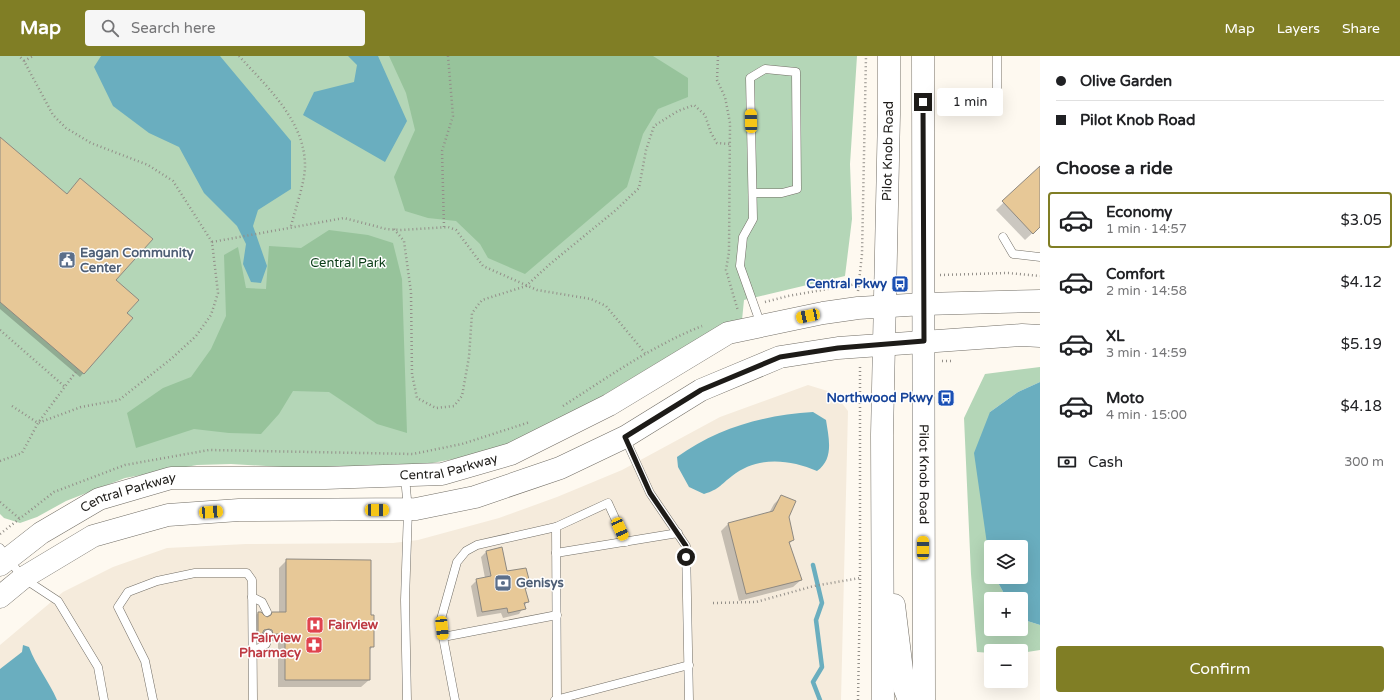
<!DOCTYPE html>
<html lang="en">
<head>
<meta charset="utf-8">
<style>
  body { margin:0; font-family:"Varela Round",sans-serif; background:#f6f6f6; color:#202124; height:100vh; display:flex; flex-direction:column; font-size:15px; white-space:nowrap }
  * { box-sizing:border-box; margin:0 }
  p { font-size:13px; color:#757577 }
  .icon { flex:none; width:22px; height:22px; fill:none; stroke:currentColor; stroke-width:2; stroke-linecap:round; stroke-linejoin:round }
  .map { position:relative; flex:1; overflow:hidden }
  .panel { display:flex; flex-direction:column; background:#fff; width:360px }
  .panel>* { flex:none }
  .banner { display:grid; align-content:center; height:88px; padding:0 16px; background:#fff }
  .fabs { position:absolute; left:984px; top:484px; display:grid; gap:8px }
  .fabs a { display:grid; place-items:center; width:44px; height:44px; border-radius:4px; background:#fff; box-shadow:0 4px 16px #0002; font-size:20px }
  .end { position:absolute; width:18px; height:18px; margin:-9px; border:5px solid #1d1b18; background:#fff; box-shadow:0 0 0 2px #fff }
  .from { border-radius:50% }
  .bubble { position:absolute; height:28px; border-radius:4px; background:#fff; box-shadow:0 4px 16px #0002; font-size:13px; font-weight:600; line-height:28px; text-align:center }
  .car { position:absolute; width:12px; height:24px; margin:-12px -6px; border-radius:5px; box-shadow:0 0 3px 1px #0007; background:linear-gradient(#f5c518 24%,#345 0 40%,#f5c518 0 76%,#345 0 86%,#f5c518 0) }
  .banner b { display:flex; align-items:center; gap:14px; height:38px; font-size:15px }
  .banner b+b { border-top:1px solid #e0e0e0 }
  .banner i { width:10px; height:10px; background:#202124 }
  ul { padding:0; list-style:none }
  li { display:flex; align-items:center; gap:12px; height:56px; margin:0 8px 6px; padding:0 8px; border:2px solid transparent; border-radius:4px }
  li div { flex:1 }
  li b { display:block; font-size:15px }
  li em { font-style:normal; font-weight:600 }
  li.on { border-color:#807e25 }
  li>.icon { width:36px; height:36px; stroke-width:1.5 }
  h2 { padding:0 16px; font-size:18px; line-height:48px }
  .pay { display:flex; align-items:center; gap:10px; height:44px; padding:0 16px; font-size:15px }
  .pay p { margin-inline-start:auto }
  .button { display:flex; gap:8px; margin-top:auto; padding:8px 16px }
  .button a { flex:1; height:46px; border-radius:4px; background:#807e25; color:#fff; font-size:16px; font-weight:600; line-height:46px; text-align:center }
  header { display:flex; align-items:center; gap:24px; box-sizing:border-box; height:56px; padding:0 20px; background:#807e25; color:#fff }
  header strong { font-size:19px }
  nav { display:flex; gap:22px; margin-inline-start:auto; font-size:14px }
  .search { width:280px; height:36px; background:#f6f6f6; display:flex; align-items:center; gap:10px; box-sizing:border-box; padding:0 14px; border-radius:4px; color:#757577; font-size:15px }
  main { display:flex; flex:1; min-height:0 }
  .map>svg:first-child { display:block }
  .built { fill:#f5ebdc }
  .green { fill:#b4d6b7 }
  .forest { fill:#97c39b }
  .water { fill:#6aaebf }
  .shadow { fill:#0003 }
  .lines { fill:none; stroke-linecap:round; stroke-linejoin:round }
  .stream { stroke:#6aaebf; stroke-width:4.5 }
  .building { fill:#e7c897; stroke:#8e8981 }
  .lane-casing { stroke:#726e66; stroke-width:9 }
  .secondary-casing { stroke:#726e66; stroke-width:23 }
  .path { stroke:#938f89; stroke-width:2.5; stroke-dasharray:1 3; stroke-linecap:butt }
  .lane { stroke:#fff; stroke-width:8 }
  .secondary { stroke:#fff; stroke-width:22 }
  .route { stroke:#1d1b18; stroke-width:5 }
  .labels { text-anchor:middle; dominant-baseline:central; stroke-width:3; stroke-linejoin:round; paint-order:stroke }
  .street-label { font-size:13px; fill:#1d1b18; stroke:#fff }
  .service-label { font-size:13px; font-weight:bold; fill:#4e5e75; stroke:#fff; text-anchor:start }
  .park-label { font-size:13px; fill:#0a3c17; stroke:#fff }
  .transit-label { font-size:13px; font-weight:bold; fill:#164399; stroke:#fff; text-anchor:end }
  .health-label { font-size:13px; font-weight:bold; fill:#be3a42; stroke:#fff; text-anchor:start }
</style>
</head>
<body>
<header>
<strong>Map</strong>
<div class="search"><svg class="icon" aria-label="search" viewBox="0 0 24 24"><circle cx="10" cy="10" r="6"/><path d="M15 15l6 6"/></svg>Search here</div>
<nav><a>Map</a><a>Layers</a><a>Share</a></nav>
</header>
<main>
<div class="map">
<svg width="1040" height="644" viewBox="0 0 1040 644">
  <rect width="100%" height="100%" fill="#fef9f0"/>
  <path class="built" d="M808,329L834,337L848,355L841,644H0V589L63,536L113,511L167,492L246,488L393,487L418,484L499,462L557,441L622,414L720,361Z"/>
  <g class="green">
    <path d="M0,0H857L850,108L852,163L845,220L744,244L742,264L687,289L544,375L480,398L411,411L315,413L231,408L197,409L125,422L66,445L37,461L20,467L4,462L0,458Z"/>
    <path d="M1040,311V326L1018,336L990,356V509L991,521H995L1007,543H991V573H1021V563L1040,569V594L1021,597V595H991V597L977,596L971,518L964,362L985,318Z"/>
  </g>
  <g class="forest">
    <path d="M389,0H653L688,22V41L658,53L643,78L627,131L525,218L488,202L480,188L456,165L428,162L405,155L394,121L415,74L406,37Z"/>
    <path d="M329,174L368,179L393,187L402,223L407,377L377,368L329,336L293,335L279,358L261,378L229,377L194,373L136,392L127,357L163,332L191,321L211,293L226,260L224,199L238,191L246,232L266,233L269,190L301,192Z"/>
  </g>
  <g class="water">
    <path d="M101,0H220L291,85V133L258,154L253,170L267,210L261,227L251,226L243,208L246,188L237,170L204,137L179,91L149,77L113,50L94,11Z"/>
    <path d="M348,0H378L407,65L385,106L303,59L314,36L354,26L357,9Z"/>
    <path d="M1040,326V569L1021,563V543H1007L995,521H1021V491H991V512L990,509L974,397L990,356L1018,336Z"/>
    <path d="M813,356L826,364C829,383 834,403 817,415C789,403 757,400 732,420C720,429 720,433 704,438L689,431L678,411L677,401C717,372 764,359 813,356Z"/>
    <path d="M23,589L29,591C36,610 49,625 57,644H0V613L22,596Z"/>
  </g>
  <g class="shadow">
    <path d="M0,82L115,225L125,257L131,262L80,321L0,253Z"/>
    <path d="M1040,111V170L1025,184L996,154Z"/>
    <path d="M782,440L793,484L789,488L801,524L793,531L739,545L721,475L728,468L769,457L774,448Z"/>
    <path d="M486,496L506,517L529,530L524,535L527,546L519,558L503,562L501,557L477,561L471,530L477,524L485,522L481,501Z"/>
    <path d="M287,504L370,560L373,590L369,595V624L361,631H278V585H266L265,582L261,580L254,585L251,564L258,557L267,563L273,557H279V512Z"/>
  </g>
  <g class="lines">
    <path class="stream" d="M813,509L822,547L816,564L822,611L813,626L820,644"/>
  </g>
  <g class="building">
    <path d="M0,81L67,138L80,122L153,183L116,224L139,244L127,257L133,262L84,318L0,246Z"/>
    <path d="M1040,110V171L1033,178L1002,145Z"/>
    <path d="M781,439L796,445L789,461L794,484L789,486L802,524L746,538L728,467L773,455Z"/>
    <path d="M502,491L507,515L526,512L531,531L525,532L529,546L524,547L526,553L508,557L507,552L482,556L476,523L491,520L486,495Z"/>
    <path d="M286,503L371,504V559H374V591H370V624H285V578H273L272,574L269,573L264,574L262,578H258V556H261L267,561L271,559L272,556H286Z"/>
  </g>
  <g class="lines">
    <g class="lane-casing">
      <g id="lane">
        <path d="M997,32V0"/>
        <path d="M753,137H782L797,133L796,16L765,13L750,22L753,163L743,181L740,210L761,269"/>
        <path d="M1003,181L1013,198L1040,201"/>
        <path d="M625,382L650,437L686,490L689,644"/>
        <path d="M405,421L408,454L405,544L407,644"/>
        <path d="M0,492L23,522L58,545L98,611L104,644"/>
        <path d="M556,497L678,477"/>
        <path d="M252,541L262,546L267,556"/>
        <path d="M443,581L441,563L457,506L466,495L477,489L556,471"/>
        <path d="M252,596L266,588L268,578"/>
        <path d="M153,644L145,605L118,551L128,536L157,525L195,517H247L252,524L253,644"/>
        <path d="M455,644L443,581L557,559"/>
        <path d="M555,644L689,609"/>
        <path d="M557,644L556,471L608,447L626,486"/>
      </g>
    </g>
    <g class="secondary-casing">
      <g id="secondary">
        <path id="s1" d="M923,0L924,644"/>
        <path id="s2" d="M0,509L41,477L99,443L171,422H325L442,418L511,398L609,349L728,277L823,257L858,252L924,248L1040,245"/>
        <path d="M0,541L23,522L93,480L168,459L239,454L416,453L475,441L560,412L625,381L701,334L780,301L838,292L1022,279L1040,280"/>
        <path d="M894,549L904,631L909,644"/>
        <path id="s3" d="M883,644L882,379L889,58V0"/>
      </g>
    </g>
    <g class="path">
      <path d="M239,0C267,31 305,65 305,110C305,126 295,154 291,170"/>
      <path d="M718,0L717,24L725,41L730,67L729,196L726,214L738,255"/>
      <path d="M24,5L33,0"/>
      <path d="M444,171L442,95L453,60L448,0"/>
      <path d="M394,173L404,185L411,236L412,318L417,342L436,352L454,350L462,340L469,301L472,257L482,244L526,230L550,208L616,154L639,132L646,94L654,70L678,55L694,49L705,59L711,77L717,87L730,88"/>
      <path d="M212,186L344,162L386,173L400,174L448,171L456,174L483,210L537,234L591,243L606,250L645,297"/>
      <path d="M940,219L1008,217L1040,220"/>
      <path d="M858,235L862,198L866,0"/>
      <path d="M765,246L788,240L868,226"/>
      <path d="M0,274L64,330"/>
      <path d="M942,305H953"/>
      <path d="M12,350L38,367L81,351L119,344L171,303L196,280L211,259L218,237L212,186L173,125L148,109L91,87L66,72L53,59L24,5L19,0"/>
      <path d="M563,350C608,321 652,290 702,270"/>
      <path d="M0,405L22,397L38,367L78,313"/>
      <path d="M0,446L20,463"/>
      <path d="M0,478L54,436L125,409L209,394L413,398L462,388L530,366"/>
      <path d="M713,547L756,546L814,530L860,522"/>
      <path d="M858,644L860,537V308"/>
    </g>
    <use href="#lane" class="lane"/>
    <use href="#secondary" class="secondary"/>
  </g>
  <g class="lines">
    <path class="route" d="M686,501V490L650,437L625,381L701,334L780,301L838,292L924,285L923,46"/>
  </g>
  <defs>
    <g id="civic-square" transform="scale(0.9)"><rect x="-9" y="-9" width="18" height="18" rx="4" fill="#5c6f8a" stroke="#fff"/><path d="M-.6-6.5H3V-4.5H.6V-3L4-1V1h2V6H-6V1h2V-1L-.6-3ZM-1.2 2.5V6h2.4V2.5Z" fill="#fff"/></g>
    <g id="bus-square" transform="scale(0.9)"><rect x="-9" y="-9" width="18" height="18" rx="4" fill="#1a4fb4" stroke="#fff"/><path d="M-5-6H5V4H4V6H2V4H-2V6H-4V4H-5ZM-3.5-4V0h7V-4ZM-3.5 1.2v1.5H-2V1.2ZM2 1.2v1.5H3.5V1.2Z" fill="#fff"/></g>
    <g id="bank-square" transform="scale(0.9)"><rect x="-9" y="-9" width="18" height="18" rx="4" fill="#5c6f8a" stroke="#fff"/><path d="M-6-4H6V4H-6ZM0-2.3a2.3 2.3 0 1 0 0 4.6a2.3 2.3 0 1 0 0-4.6Z" fill="#fff"/></g>
    <g id="hospital-square" transform="scale(0.9)"><rect x="-9" y="-9" width="18" height="18" rx="4" fill="#e0444e" stroke="#fff"/><path d="M-5-5h3v3.5h4V-5h3V5h-3V1.5h-4V5h-3Z" fill="#fff"/></g>
    <g id="pharmacy-square" transform="scale(0.9)"><rect x="-9" y="-9" width="18" height="18" rx="4" fill="#e0444e" stroke="#fff"/><path d="M-2-6h4v4h4v4h-4v4h-4v-4h-4v-4h4Z" fill="#fff"/></g>
  </defs>
  <g fill-rule="evenodd">
    <use href="#civic-square" x="67" y="204"/>
    <use href="#bus-square" x="900" y="228"/>
    <use href="#bus-square" x="946" y="342"/>
    <use href="#bank-square" x="503" y="527"/>
    <use href="#hospital-square" x="315" y="569"/>
    <use href="#pharmacy-square" x="314" y="589"/>
  </g>
  <g class="labels">
    <g class="street-label">
      <text stroke="none"><textPath href="#s3" startOffset="549">Pilot Knob Road</textPath></text>
      <text stroke="none"><textPath href="#s2" startOffset="473">Central Parkway</textPath></text>
      <text stroke="none"><textPath href="#s1" startOffset="418">Pilot Knob Road</textPath></text>
      <text stroke="none"><textPath href="#s2" startOffset="149">Central Parkway</textPath></text>
    </g>
    <g class="service-label">
      <text x="80" y="197">Eagan Community<tspan x="80" dy="15">Center</tspan></text>
      <text x="516" y="527">Genisys</text>
    </g>
    <g class="park-label">
      <text x="348" y="207">Central Park</text>
    </g>
    <g class="transit-label">
      <text x="887" y="228">Central Pkwy</text>
      <text x="933" y="342">Northwood Pkwy</text>
    </g>
    <g class="health-label">
      <text x="328" y="569">Fairview</text>
      <text x="301" y="582" text-anchor="end">Fairview<tspan x="301" dy="15">Pharmacy</tspan></text>
    </g>
  </g>
</svg>
<div class="fabs">
<a><svg class="icon" aria-label="layers" viewBox="0 0 24 24"><path d="M12 4l9 5-9 5-9-5zM3 14l9 5 9-5"/></svg></a>
<a>+</a>
<a>−</a>
</div>
<i class="end from" style="left:686px;top:501px"></i>
<i class="end" style="left:923px;top:46px"></i>
<div class="bubble" style="left:937px;top:32px;width:66px">1 min</div>
<i class="car" style="left:751px;top:65px;rotate:359deg"></i>
<i class="car" style="left:808px;top:260px;rotate:258deg"></i>
<i class="car" style="left:377px;top:454px;rotate:90deg"></i>
<i class="car" style="left:211px;top:456px;rotate:86deg"></i>
<i class="car" style="left:620px;top:473px;rotate:156deg"></i>
<i class="car" style="left:923px;top:492px;rotate:0deg"></i>
<i class="car" style="left:442px;top:572px;rotate:174deg"></i>
</div>
<section class="panel">
<div class="banner">
<b><i class="from"></i>Olive Garden</b>
<b><i></i>Pilot Knob Road</b>
</div>
<h2>Choose a ride</h2>
<ul>
<li class="on"><svg class="icon" aria-label="car" viewBox="0 0 24 24"><path d="M5 17H2v-5l4-1 3-4h7l3 4 3 1v5h-3M9 17h6M6 11h13"/><circle cx="7" cy="17" r="2"/><circle cx="17" cy="17" r="2"/></svg><div><b>Economy</b><p>1 min · 14:57</p></div><em>$3.05</em></li>
<li><svg class="icon" aria-label="car" viewBox="0 0 24 24"><path d="M5 17H2v-5l4-1 3-4h7l3 4 3 1v5h-3M9 17h6M6 11h13"/><circle cx="7" cy="17" r="2"/><circle cx="17" cy="17" r="2"/></svg><div><b>Comfort</b><p>2 min · 14:58</p></div><em>$4.12</em></li>
<li><svg class="icon" aria-label="car" viewBox="0 0 24 24"><path d="M5 17H2v-5l4-1 3-4h7l3 4 3 1v5h-3M9 17h6M6 11h13"/><circle cx="7" cy="17" r="2"/><circle cx="17" cy="17" r="2"/></svg><div><b>XL</b><p>3 min · 14:59</p></div><em>$5.19</em></li>
<li><svg class="icon" aria-label="car" viewBox="0 0 24 24"><path d="M5 17H2v-5l4-1 3-4h7l3 4 3 1v5h-3M9 17h6M6 11h13"/><circle cx="7" cy="17" r="2"/><circle cx="17" cy="17" r="2"/></svg><div><b>Moto</b><p>4 min · 15:00</p></div><em>$4.18</em></li>
</ul>
<div class="pay"><svg class="icon" aria-label="cash" viewBox="0 0 24 24"><path d="M3 7h18v10H3z"/><circle cx="12" cy="12" r="2"/></svg>Cash<p>300 m</p></div>
<div class="button"><a>Confirm</a></div>
</section>
</main>
</body>
</html>
